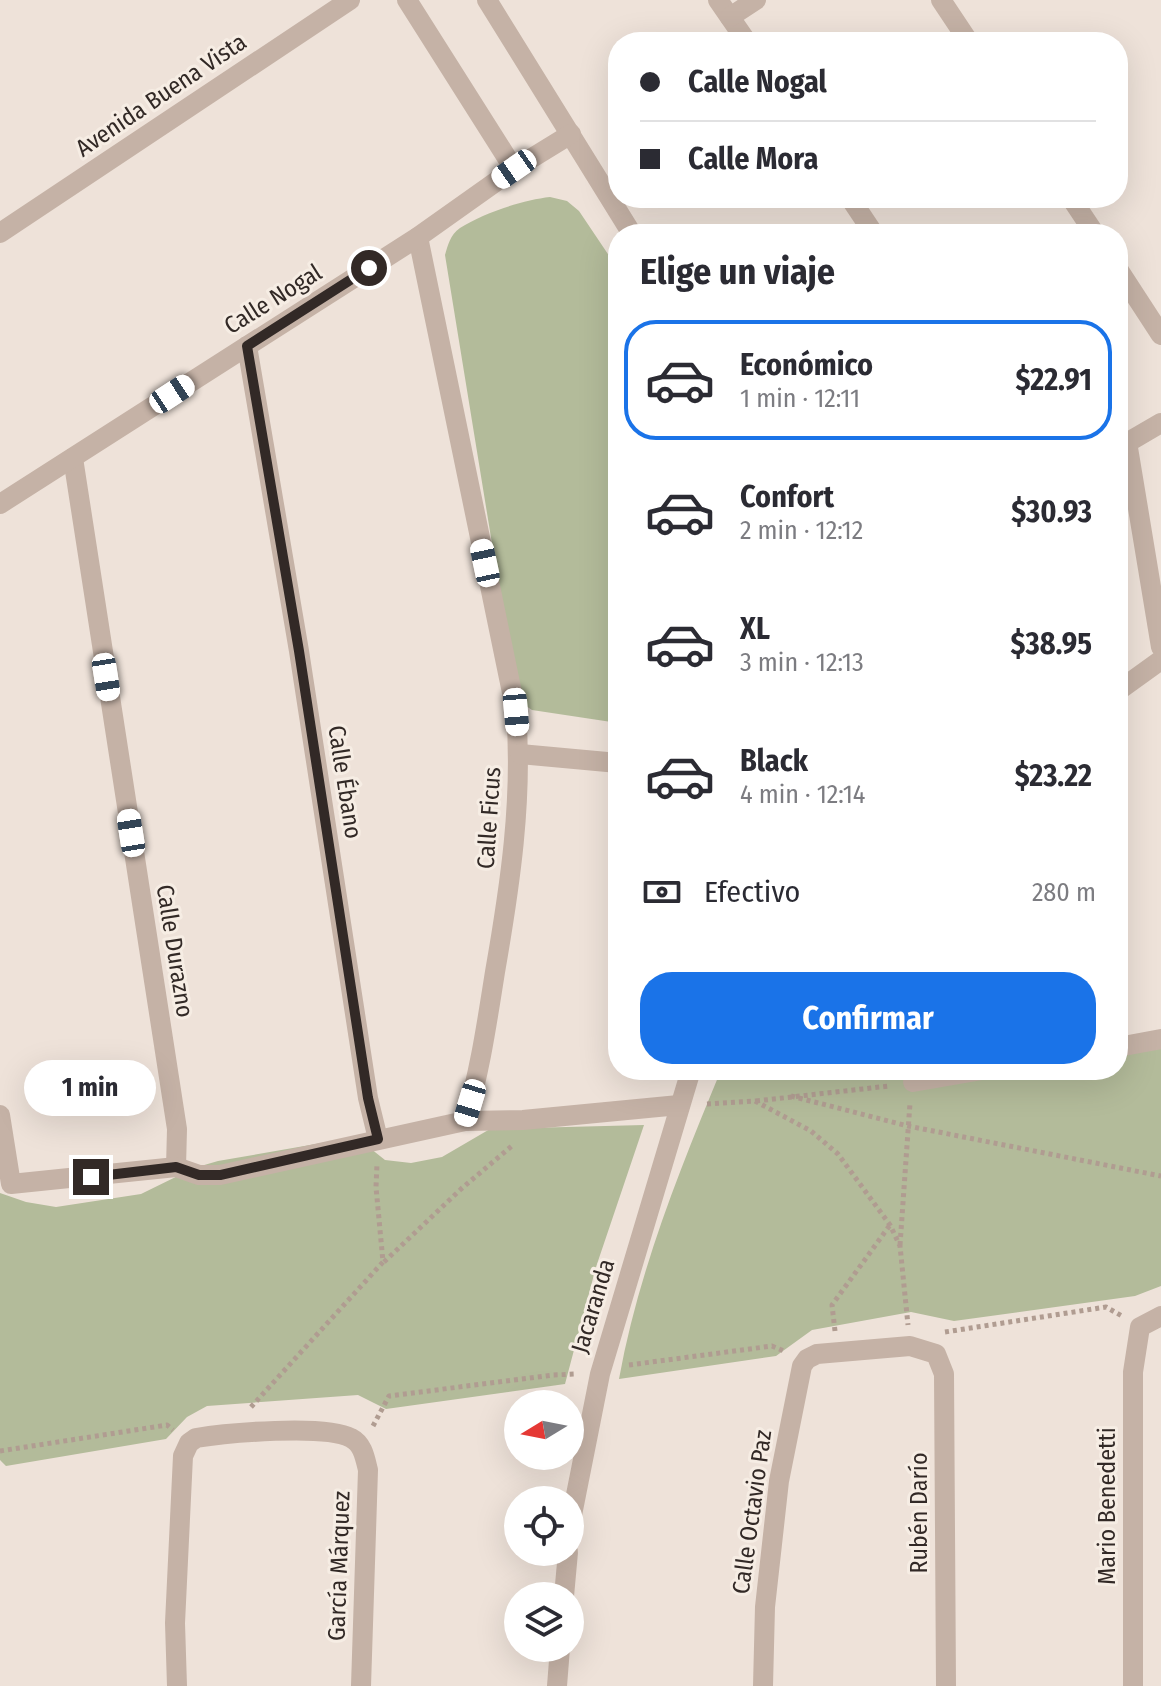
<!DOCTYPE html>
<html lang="es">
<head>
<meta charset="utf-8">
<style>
  body { margin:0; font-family:"Fira Sans Condensed",sans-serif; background:#f2f2f3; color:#2b2b33; height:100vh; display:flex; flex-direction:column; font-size:30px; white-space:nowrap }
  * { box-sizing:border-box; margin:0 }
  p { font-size:26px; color:#7c7c81 }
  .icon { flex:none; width:44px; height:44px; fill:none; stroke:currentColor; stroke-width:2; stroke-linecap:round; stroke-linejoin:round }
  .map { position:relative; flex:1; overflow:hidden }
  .details { position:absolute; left:608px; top:224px; width:520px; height:856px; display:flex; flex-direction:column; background:#fff; border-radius:32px; box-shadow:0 8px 32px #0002 }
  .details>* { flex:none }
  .banner { position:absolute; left:608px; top:32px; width:520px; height:176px; border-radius:32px; box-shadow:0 8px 32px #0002; display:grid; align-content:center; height:176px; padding:0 32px; background:#fff }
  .needle { width:52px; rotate:260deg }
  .controls { position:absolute; left:504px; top:1390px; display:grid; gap:16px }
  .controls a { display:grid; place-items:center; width:80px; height:80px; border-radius:50%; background:#fff; box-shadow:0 8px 32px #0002; font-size:40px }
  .end { position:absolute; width:36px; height:36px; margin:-18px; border:10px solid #322926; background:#fff; box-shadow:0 0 0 4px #fff }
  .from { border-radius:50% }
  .bubble { position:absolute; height:56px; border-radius:28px; background:#fff; box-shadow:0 8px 32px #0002; font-size:26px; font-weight:700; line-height:56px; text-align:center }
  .car { position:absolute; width:24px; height:48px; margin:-24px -12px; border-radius:10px; box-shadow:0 0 6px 2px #0007; background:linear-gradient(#fff 24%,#345 0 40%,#fff 0 76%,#345 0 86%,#fff 0) }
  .banner b { display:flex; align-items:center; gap:28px; height:76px; font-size:30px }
  .banner b+b { border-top:2px solid #e1e1e2 }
  .banner i { width:20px; height:20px; background:#2b2b33 }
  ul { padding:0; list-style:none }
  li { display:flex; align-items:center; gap:24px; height:120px; margin:0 16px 12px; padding:0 16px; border:4px solid transparent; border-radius:32px }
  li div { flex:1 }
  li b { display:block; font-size:30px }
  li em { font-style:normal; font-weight:700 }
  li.on { border-color:#1a73e8 }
  li>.icon { width:72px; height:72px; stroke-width:1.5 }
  h2 { padding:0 32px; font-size:36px; line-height:96px }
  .pay { display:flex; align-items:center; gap:20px; height:88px; padding:0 32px; font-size:30px }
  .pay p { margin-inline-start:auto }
  .action { display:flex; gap:16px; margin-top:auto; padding:16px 32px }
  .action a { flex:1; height:92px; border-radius:32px; background:#1a73e8; color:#fff; font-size:32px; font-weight:700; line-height:92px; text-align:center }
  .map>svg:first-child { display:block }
  .green { fill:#b3bb9a }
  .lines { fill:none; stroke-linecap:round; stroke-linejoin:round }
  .path { stroke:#b09c91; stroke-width:5; stroke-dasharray:4 4; stroke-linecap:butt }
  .minor { stroke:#c5b2a6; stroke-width:20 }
  .route { stroke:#322926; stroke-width:10 }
  .labels { text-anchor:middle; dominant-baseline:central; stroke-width:6; stroke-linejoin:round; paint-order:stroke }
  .street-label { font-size:24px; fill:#322926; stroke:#f6ede4 }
</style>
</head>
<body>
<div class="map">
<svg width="1161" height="1686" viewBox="0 0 1161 1686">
  <rect width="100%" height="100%" fill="#eee2d9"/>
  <g class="green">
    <path d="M550,197L567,201L579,211L618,269V723L532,710L523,704L516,691L445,255C448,245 450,235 460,228C483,213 523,200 550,197Z"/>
    <path d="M1161,1048V1286L1135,1296L954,1321L911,1312L812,1330L776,1356L619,1379C638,1273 680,1169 721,1070H1118V1052Z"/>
    <path d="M644,1125L596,1267L565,1384L386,1409L358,1395L207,1406L187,1417L166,1439L6,1466L0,1460V1193L26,1202L56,1207L141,1194L194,1168L218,1161L356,1137L385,1160L411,1163L442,1157L490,1129Z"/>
  </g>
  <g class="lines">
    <g class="path">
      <path d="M791,1096L908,1126L1161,1176"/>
      <path d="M756,1101L889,1086"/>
      <path d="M707,1104L755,1101L811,1131L838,1154L890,1225L900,1246L908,1325"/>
      <path d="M900,1245L910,1103"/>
      <path d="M384,1262L461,1189L513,1145"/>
      <path d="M835,1331L832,1305L890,1225"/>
      <path d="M945,1332L1106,1307L1122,1316"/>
      <path d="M629,1365L772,1346L784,1351"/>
      <path d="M251,1407L383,1262L376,1187L377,1164"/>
      <path d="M373,1426L389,1396L553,1375L576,1374"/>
      <path d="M0,1451L167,1425L173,1430"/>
    </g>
    <g class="minor">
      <path d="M407,0L514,169"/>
      <path d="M487,0L632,234"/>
      <path d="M718,0L747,42"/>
      <path d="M941,0L969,42"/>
      <path d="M730,17L756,0"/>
      <path d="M850,198L874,234"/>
      <path d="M1071,198L1095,234"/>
      <path d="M0,233L350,0"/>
      <path d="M418,237L516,712C523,799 510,886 495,972C487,1022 480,1072 465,1121"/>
      <path d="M1118,269L1161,335"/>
      <path d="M247,346L299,651L368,1098L378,1139"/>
      <path d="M1127,442L1161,647"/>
      <path d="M1118,448L1161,423"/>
      <path d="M73,458L177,1129L176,1167"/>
      <path d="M0,504L418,237L514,169L571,134"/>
      <path d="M1118,691L1161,660"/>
      <path d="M520,754L618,763"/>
      <path d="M1118,1047L1161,1039"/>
      <path d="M916,1070L913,1082L982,1070"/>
      <path d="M0,1115L11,1184L176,1167L199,1175H220L465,1121L523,1120L679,1105"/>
      <path d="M570,1525L600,1374L691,1070"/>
      <path d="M564,1596L568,1552"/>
      <path d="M177,1686L175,1623L183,1456L189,1443L196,1438C226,1433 325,1424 351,1438C363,1444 365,1458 368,1470L361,1686"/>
      <path d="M557,1686L560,1648"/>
      <path d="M763,1686L765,1607L779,1481L802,1366L807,1359L817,1354L910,1346L936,1354L944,1374L946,1686"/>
      <path d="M1133,1686V1372L1140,1327L1161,1316"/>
    </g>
  </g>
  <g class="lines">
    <path class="route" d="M91,1177L176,1167L199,1175H220L378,1139L368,1098L299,651L247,346L369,268"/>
  </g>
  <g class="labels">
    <g class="street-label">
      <text transform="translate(161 95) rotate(-34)">Avenida Buena Vista</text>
      <text transform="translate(273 299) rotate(-32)">Calle Nogal</text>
      <text transform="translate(345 782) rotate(81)">Calle Ébano</text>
      <text transform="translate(489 818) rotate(-86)">Calle Ficus</text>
      <text transform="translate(175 951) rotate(81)">Calle Durazno</text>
      <text transform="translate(593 1306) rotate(-73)">Jacaranda</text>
      <text transform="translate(1107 1506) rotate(-90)">Mario Benedetti</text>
      <text transform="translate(752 1512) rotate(-82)">Calle Octavio Paz</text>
      <text transform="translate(919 1513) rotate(-90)">Rubén Darío</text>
      <text transform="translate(339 1566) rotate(-88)">García Márquez</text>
    </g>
  </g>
</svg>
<div class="controls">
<a><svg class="needle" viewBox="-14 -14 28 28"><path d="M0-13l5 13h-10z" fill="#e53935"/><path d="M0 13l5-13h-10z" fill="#7c7c81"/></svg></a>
<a><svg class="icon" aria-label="locate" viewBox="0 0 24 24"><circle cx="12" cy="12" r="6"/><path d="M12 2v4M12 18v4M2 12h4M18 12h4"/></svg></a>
<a><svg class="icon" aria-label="layers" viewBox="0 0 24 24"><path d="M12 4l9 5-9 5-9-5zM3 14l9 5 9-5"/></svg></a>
</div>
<i class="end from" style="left:369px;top:268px"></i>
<i class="end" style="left:91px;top:1177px"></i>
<div class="bubble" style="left:24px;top:1060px;width:132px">1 min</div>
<i class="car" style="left:514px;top:169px;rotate:235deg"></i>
<i class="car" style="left:172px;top:394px;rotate:57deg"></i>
<i class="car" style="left:485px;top:563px;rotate:348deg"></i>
<i class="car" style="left:106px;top:677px;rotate:171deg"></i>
<i class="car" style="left:516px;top:712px;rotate:175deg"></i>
<i class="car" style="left:131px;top:833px;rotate:351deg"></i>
<i class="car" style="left:470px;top:1103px;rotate:197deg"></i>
<div class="banner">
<b><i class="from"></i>Calle Nogal</b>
<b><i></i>Calle Mora</b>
</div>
<section class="details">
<h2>Elige un viaje</h2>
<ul>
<li class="on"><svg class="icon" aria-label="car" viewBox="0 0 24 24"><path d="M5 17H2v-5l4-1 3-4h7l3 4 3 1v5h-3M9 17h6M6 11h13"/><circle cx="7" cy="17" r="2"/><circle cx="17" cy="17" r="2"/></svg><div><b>Económico</b><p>1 min · 12:11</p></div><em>$22.91</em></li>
<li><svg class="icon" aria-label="car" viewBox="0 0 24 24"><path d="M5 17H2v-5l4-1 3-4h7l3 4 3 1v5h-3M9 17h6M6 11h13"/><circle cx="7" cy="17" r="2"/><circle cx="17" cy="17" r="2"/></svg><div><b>Confort</b><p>2 min · 12:12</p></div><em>$30.93</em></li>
<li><svg class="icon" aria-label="car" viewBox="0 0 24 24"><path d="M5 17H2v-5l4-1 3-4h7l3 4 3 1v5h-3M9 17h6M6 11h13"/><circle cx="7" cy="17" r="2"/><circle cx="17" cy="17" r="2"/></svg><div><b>XL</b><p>3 min · 12:13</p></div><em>$38.95</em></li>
<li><svg class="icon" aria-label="car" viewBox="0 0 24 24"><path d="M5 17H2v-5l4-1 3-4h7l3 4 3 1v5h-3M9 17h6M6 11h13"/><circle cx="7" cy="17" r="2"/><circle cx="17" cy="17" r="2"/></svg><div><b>Black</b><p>4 min · 12:14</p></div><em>$23.22</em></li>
</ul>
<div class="pay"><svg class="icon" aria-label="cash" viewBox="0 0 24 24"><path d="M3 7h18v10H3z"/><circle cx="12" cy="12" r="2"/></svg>Efectivo<p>280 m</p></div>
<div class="action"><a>Confirmar</a></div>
</section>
</div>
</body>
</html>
